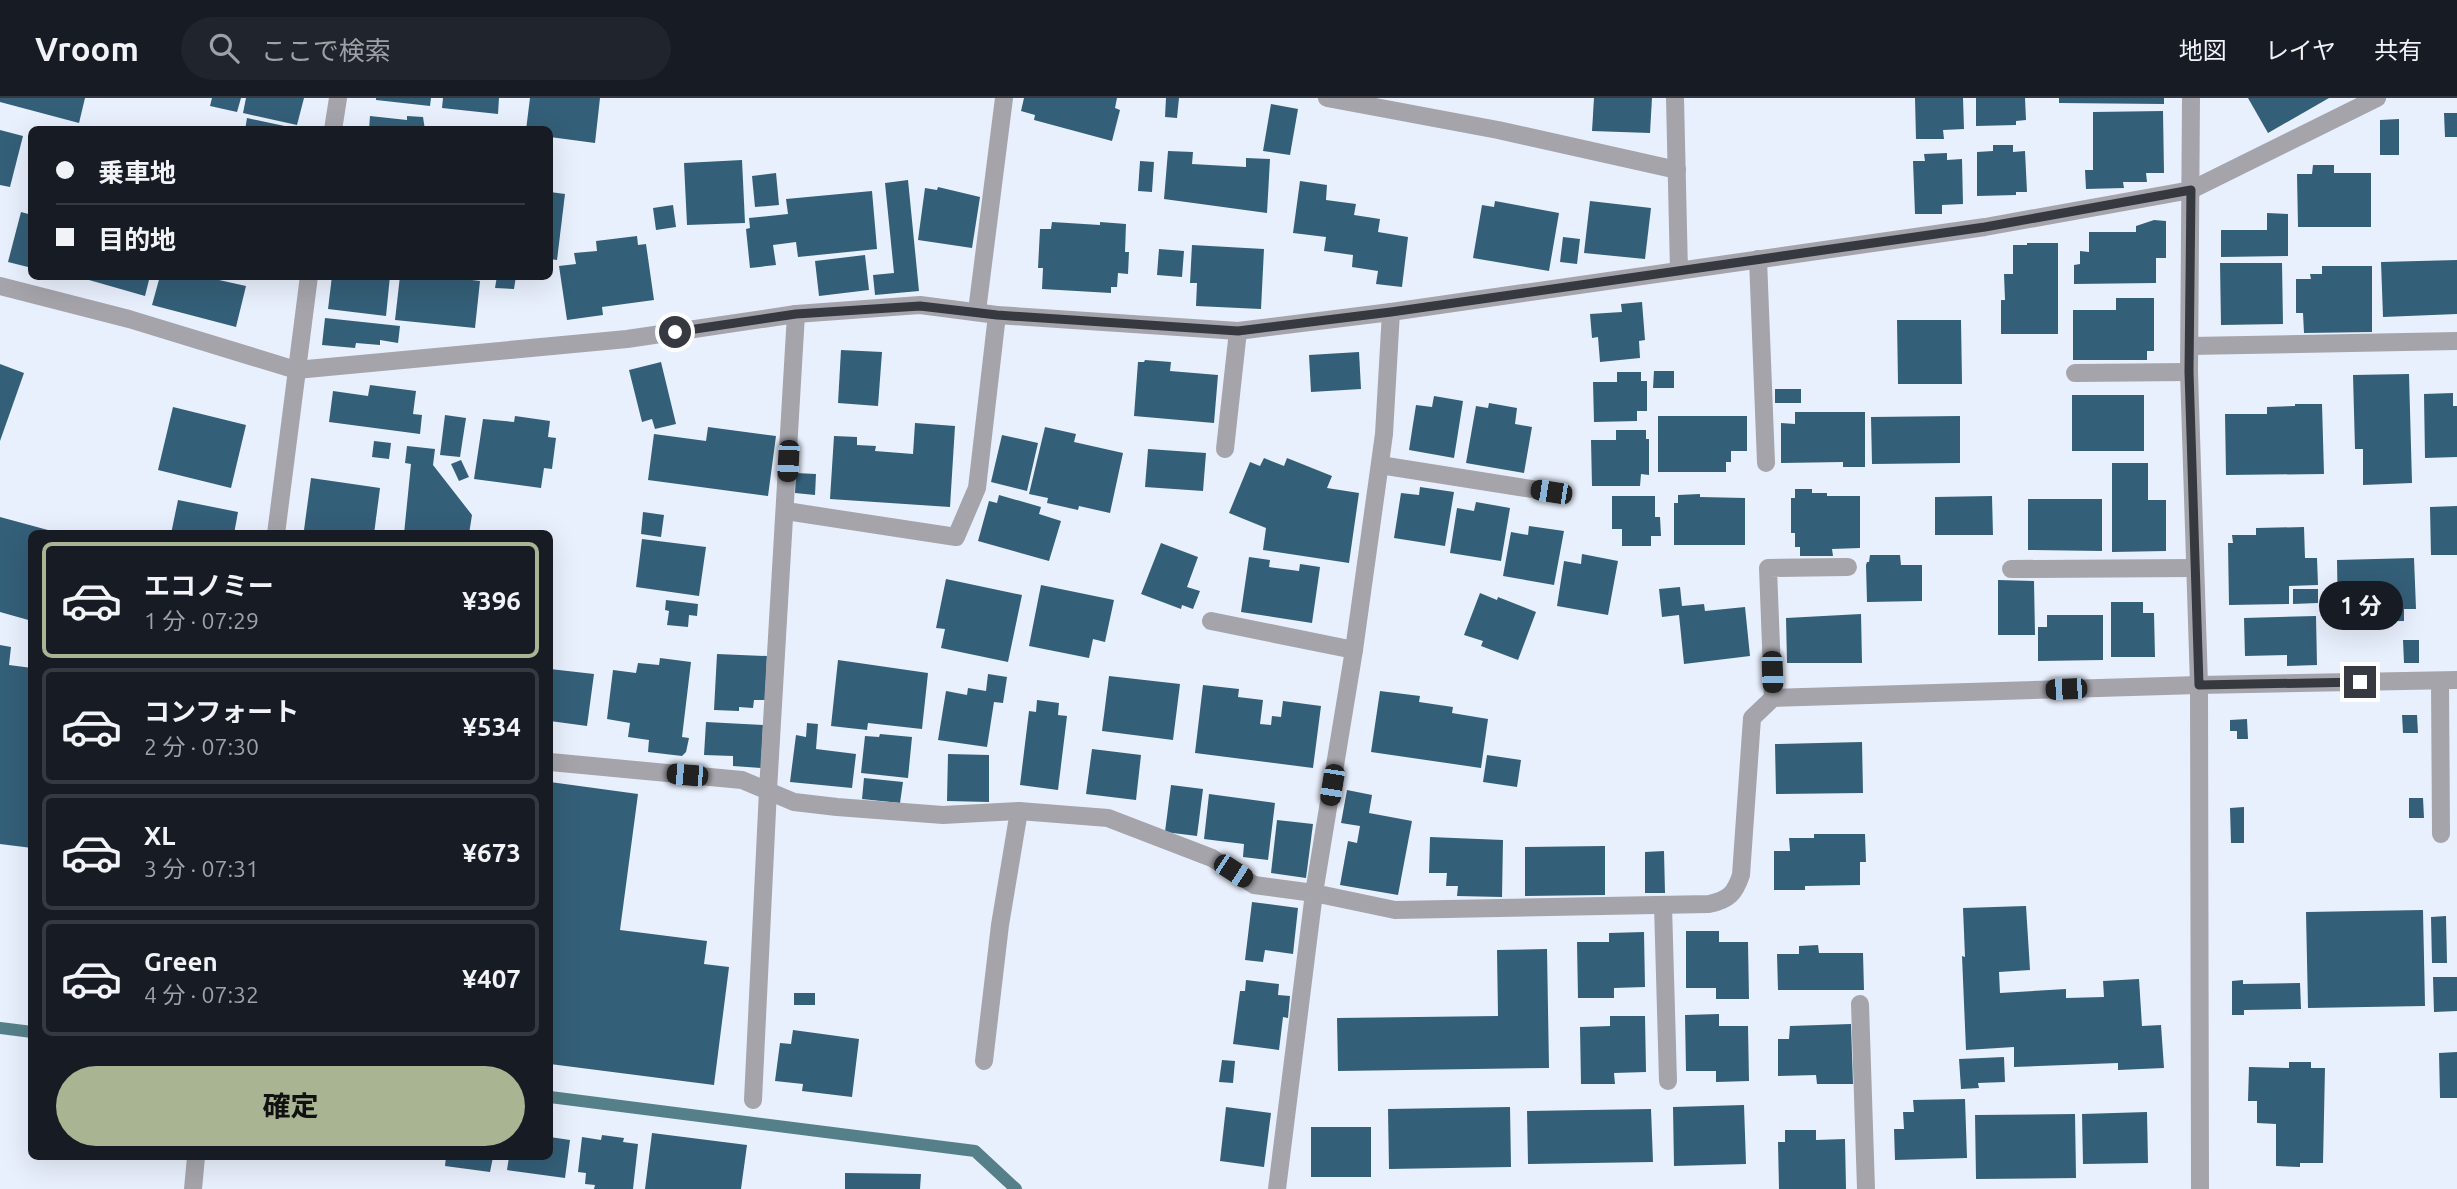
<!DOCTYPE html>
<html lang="ja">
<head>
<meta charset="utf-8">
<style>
  body { margin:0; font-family:Ubuntu,"Noto Sans JP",sans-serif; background:#20242c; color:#f1f3f6; height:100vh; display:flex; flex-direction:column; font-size:26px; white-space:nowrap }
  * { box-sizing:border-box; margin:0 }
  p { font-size:23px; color:#9ea1a6 }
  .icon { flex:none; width:38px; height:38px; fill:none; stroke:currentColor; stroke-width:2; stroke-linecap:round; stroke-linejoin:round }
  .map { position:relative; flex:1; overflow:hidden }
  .details { position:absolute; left:28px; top:432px; width:525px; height:630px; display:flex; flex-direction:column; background:#171b24; border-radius:10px; box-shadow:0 7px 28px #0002 }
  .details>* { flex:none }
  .hud { position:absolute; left:28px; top:28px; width:525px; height:154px; border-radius:10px; box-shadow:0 7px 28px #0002; display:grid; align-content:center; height:154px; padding:0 28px; background:#171b24 }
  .end { position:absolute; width:32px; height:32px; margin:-16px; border:9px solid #363940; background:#fff; box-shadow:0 0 0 4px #fff }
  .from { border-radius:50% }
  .bubble { position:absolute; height:49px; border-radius:24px; background:#171b24; box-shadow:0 7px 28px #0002; font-size:23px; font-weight:700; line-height:49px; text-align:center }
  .car { position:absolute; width:21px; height:42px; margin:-21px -10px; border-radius:9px; box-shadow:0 0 5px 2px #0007; background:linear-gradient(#222 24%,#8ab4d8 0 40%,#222 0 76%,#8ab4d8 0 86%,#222 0) }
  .hud b { display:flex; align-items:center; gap:24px; height:66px; font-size:26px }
  .hud b+b { border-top:2px solid #363941 }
  .hud i { width:18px; height:18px; background:#f1f3f6 }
  ul { padding:12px 0 0; list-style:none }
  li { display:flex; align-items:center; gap:21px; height:116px; margin:0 14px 10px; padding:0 14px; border:4px solid #363941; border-radius:10px }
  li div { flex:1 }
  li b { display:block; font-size:26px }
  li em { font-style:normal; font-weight:700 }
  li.selected { border-color:#a9b492 }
  li>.icon { width:63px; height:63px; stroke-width:1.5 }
  .primary-button { display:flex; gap:14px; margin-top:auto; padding:14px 28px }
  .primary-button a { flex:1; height:80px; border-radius:42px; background:#a9b492; color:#111; font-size:28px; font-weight:700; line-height:80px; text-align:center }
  header { display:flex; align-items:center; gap:42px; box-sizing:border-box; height:98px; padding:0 35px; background:#171b24; border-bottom:2px solid #363941 }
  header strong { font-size:33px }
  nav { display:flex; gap:38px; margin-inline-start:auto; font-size:24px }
  .search { width:490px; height:63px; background:#20242c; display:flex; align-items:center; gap:18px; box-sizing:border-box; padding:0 24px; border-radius:38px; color:#9ea1a6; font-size:26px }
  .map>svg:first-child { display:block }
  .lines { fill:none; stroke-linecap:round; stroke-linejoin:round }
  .stream { stroke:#568089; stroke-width:12 }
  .building { fill:#345f78 }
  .street { stroke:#a5a4ab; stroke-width:18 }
  .route { stroke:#363940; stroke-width:9 }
</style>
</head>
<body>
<header>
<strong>Vroom</strong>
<div class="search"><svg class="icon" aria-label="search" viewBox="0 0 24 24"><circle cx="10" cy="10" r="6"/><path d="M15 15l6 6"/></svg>ここで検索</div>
<nav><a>地図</a><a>レイヤ</a><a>共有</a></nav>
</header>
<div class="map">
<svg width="2457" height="1091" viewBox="0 0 2457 1091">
  <rect width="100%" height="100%" fill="#e9f0fd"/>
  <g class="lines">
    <g class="stream">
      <path d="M0,930L32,934"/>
      <path d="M550,999L975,1053L1016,1091"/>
    </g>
  </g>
  <g class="building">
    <path d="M0,0H85L79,25L0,4Z"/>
    <path d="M212,0H241L237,14L210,8Z"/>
    <path d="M246,0H304L297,27L243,15Z"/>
    <path d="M376,0H431L430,8L376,2Z"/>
    <path d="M443,0H499L498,16L442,10Z"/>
    <path d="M530,0H600L595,45L550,39V32H526Z"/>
    <path d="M1024,0H1117L1115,10L1120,12L1112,43L1034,22L1035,17L1021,13Z"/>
    <path d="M1166,0H1179L1177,20L1165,19Z"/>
    <path d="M1594,0H1652L1650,35L1592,33Z"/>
    <path d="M1915,0H1963L1964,31L1943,32L1944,41H1916Z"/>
    <path d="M1976,0H2025L2026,22L2016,23V27L1976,28Z"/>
    <path d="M2059,0H2164V6L2059,5Z"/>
    <path d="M2248,0H2329L2268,35Z"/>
    <path d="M1271,6L1298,11L1290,57L1263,53Z"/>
    <path d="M2163,13L2164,75H2146L2147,84H2123L2124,90L2086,91L2085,72H2093V14Z"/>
    <path d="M2444,15H2457V39H2445Z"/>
    <path d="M370,18L407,22V18L423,19L425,32H369Z"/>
    <path d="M247,20L294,30V32H245Z"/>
    <path d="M2399,21V57H2380V22Z"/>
    <path d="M0,32L23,38L10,89L0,87Z"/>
    <path d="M1993,47H2013V54L2025,53L2027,94H2016V97L1977,98V54L1993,53Z"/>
    <path d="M1168,53L1193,54L1192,66L1246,69V60L1270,61L1267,115L1164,101Z"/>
    <path d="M1947,55V62L1962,61L1963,106L1942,107V116H1915L1913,63H1925L1924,56Z"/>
    <path d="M742,62L745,125L687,127L684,65Z"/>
    <path d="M1140,63L1154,64L1152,94L1138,93Z"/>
    <path d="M2313,67H2334V75H2371V129H2298L2297,76H2312Z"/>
    <path d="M776,75L779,107L755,109L752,78Z"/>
    <path d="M908,82L919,193L875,197L873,177L894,175L885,85Z"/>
    <path d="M1300,83L1327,87L1326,102L1356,106L1354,117L1380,121L1378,134L1408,139L1402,189L1376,186L1378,173L1352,169L1353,157L1324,153L1326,139L1293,135Z"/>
    <path d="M938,89L980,99L972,150L918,142L925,90L937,92Z"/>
    <path d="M872,93L877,151L798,159L796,144L773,147L776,167L750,170L746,131L750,130L749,120L788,116L786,101Z"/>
    <path d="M550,94L565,96L557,162L550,161Z"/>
    <path d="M1495,103L1559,115L1549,173L1473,160L1482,107L1494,109Z"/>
    <path d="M1590,103L1651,110L1645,161L1584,155Z"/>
    <path d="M673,107L676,129L656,132L653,110Z"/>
    <path d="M21,114L32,117V170L8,164Z"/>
    <path d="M2267,115L2288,116V158L2221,159V132H2267Z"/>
    <path d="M2154,122L2166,123V160H2156V185L2074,186V167L2080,166V153L2089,154V134H2136V128Z"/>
    <path d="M1052,124L1100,127V124L1126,126L1125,154H1129L1128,176L1118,175L1117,189H1111V195L1042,191L1043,170H1038L1040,131H1051Z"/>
    <path d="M637,138L638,147L646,146L654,202L602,209L603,217L567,222L559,168L576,166L574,155L597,153L596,143Z"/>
    <path d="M1563,139L1580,141L1577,166L1560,164Z"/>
    <path d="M2027,145H2058V236H2001V202H2005L2004,176H2013V147H2027Z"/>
    <path d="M1192,147L1264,151L1261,211L1196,208L1197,185H1190Z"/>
    <path d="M1159,151L1184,153L1182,179L1157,177Z"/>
    <path d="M865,157L869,192L819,198L815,163Z"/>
    <path d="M2457,162V216L2383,219L2381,164Z"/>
    <path d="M2220,165H2282L2283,226L2221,227Z"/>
    <path d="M2322,168H2372V234L2304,235L2303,215H2296V181H2311L2310,176H2322Z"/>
    <path d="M75,178H150L145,198Z"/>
    <path d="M160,178H220L219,182L246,188L236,229L152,207Z"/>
    <path d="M332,178H390L386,218L328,211Z"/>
    <path d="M400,178H440L480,183L475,230L395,222Z"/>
    <path d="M497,178H516L514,191L495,190Z"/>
    <path d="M2116,200H2154V253H2147V262H2073V212H2116Z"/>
    <path d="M1642,204L1645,242L1639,243L1640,260L1600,264L1598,239L1592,240L1590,216L1622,214L1621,206Z"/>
    <path d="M325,220L400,228L398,245L380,242V247L356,245L355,250L322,247Z"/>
    <path d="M1897,222H1961L1962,286H1898Z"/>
    <path d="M841,252L882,254L878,308L838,305Z"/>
    <path d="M1359,254L1361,291L1311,294L1309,257Z"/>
    <path d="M1145,262L1171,264L1170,273L1218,277L1214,325L1134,318L1138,264H1144Z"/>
    <path d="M661,264L676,326L655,331L652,321L642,324L629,272Z"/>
    <path d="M0,266L24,275L0,343Z"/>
    <path d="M1654,273H1674V290H1653Z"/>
    <path d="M1617,274H1641V283H1647V313H1637V323L1594,324L1593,284H1617Z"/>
    <path d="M2409,276L2412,385L2363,387V351H2355L2353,277Z"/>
    <path d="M370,287L416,293L413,316L422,317L420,336L329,324L333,293L368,298Z"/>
    <rect x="1775" y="291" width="26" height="14"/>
    <path d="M2453,295V308H2457V359L2425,360L2424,296Z"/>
    <rect x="2072" y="297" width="72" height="56"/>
    <path d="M1434,298L1463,303L1454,360L1409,352L1416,307L1432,309Z"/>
    <path d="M1489,305L1517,310L1515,326L1532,329L1524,375L1466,365L1476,308L1488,310Z"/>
    <path d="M2295,306H2322L2324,376L2226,377L2225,316H2267V309L2295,308Z"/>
    <path d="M173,309L246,327L231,390L158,372Z"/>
    <path d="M1795,314H1865V369H1843V364L1781,365V325L1795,326Z"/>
    <path d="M445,317L466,320L460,359L440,357Z"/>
    <path d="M515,318L550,323L548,339L556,340L552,371L544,370L541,390L474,381L483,321L514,324Z"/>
    <path d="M1658,318H1747V353H1731V364H1726V374H1658Z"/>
    <path d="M1960,318V365L1872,366L1871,319Z"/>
    <path d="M915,325L955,328L950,409L830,401L834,338L857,339V347L876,348L875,353L913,356Z"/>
    <path d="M708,329L776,338L768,398L648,382L654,336L706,343Z"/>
    <path d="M1045,329L1076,336L1074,344L1123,355L1110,415L1079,408L1078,412L1047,405L1048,400L1029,396Z"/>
    <path d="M1616,332H1646V341H1649V377L1641,376L1640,388H1592L1591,342H1616Z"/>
    <path d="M1002,337L1038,345L1027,393L991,384Z"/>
    <path d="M374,343L391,345L389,361L372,359Z"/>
    <path d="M407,348L435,351L433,367L472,417L469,436H404L411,366L405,365Z"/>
    <path d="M1148,351L1206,355L1203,393L1145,389Z"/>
    <path d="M1264,360L1284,368L1287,360L1332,378L1327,390L1359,395L1349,465L1263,452L1266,430L1229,415L1250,364L1260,368Z"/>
    <path d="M461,362L469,379L459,383L451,366Z"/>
    <path d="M2112,365H2148V402H2166V453L2112,454Z"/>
    <path d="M796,375L816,376L815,397L795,395Z"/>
    <path d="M311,380L380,390L374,436H329L304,432Z"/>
    <path d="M1420,389L1454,394L1445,448L1394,440L1401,395L1419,397Z"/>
    <path d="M1795,391H1812V395H1827V398H1860V450L1832,451L1833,458H1800V449H1795V435H1791V400H1795Z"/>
    <path d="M1700,396V399L1745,400V447H1674V405H1678V397Z"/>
    <path d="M999,397L1041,409L1039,416L1061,423L1049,463L978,443L989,403L997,405Z"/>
    <path d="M1612,398H1655V419H1660L1661,438H1651V448H1622V431H1612Z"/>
    <path d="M1992,398L1993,437H1935V399Z"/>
    <path d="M2028,401H2102V453L2028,452Z"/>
    <path d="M178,402L238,414L234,436H171Z"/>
    <path d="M1476,404L1510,410L1501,463L1450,455L1457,410L1474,413Z"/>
    <path d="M2457,408V457H2431L2430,409Z"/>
    <path d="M643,414L664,417L661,439L641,436Z"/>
    <path d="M0,419L59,435L32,436V523L0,514Z"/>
    <path d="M1529,428L1564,433L1554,487L1503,478L1511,434L1528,437Z"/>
    <path d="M2304,429L2305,460H2317L2318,487L2289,488V506L2229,507L2228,445H2233L2232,437H2256V430Z"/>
    <path d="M642,441L706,449L699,498L636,489Z"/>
    <path d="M1161,445L1198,459L1187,489L1200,493L1193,511L1182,507L1181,511L1141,496Z"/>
    <path d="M1582,456L1618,463L1608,517L1557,508L1564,463L1581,466Z"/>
    <path d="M1870,457H1900L1901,467H1922V503L1867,504L1866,467L1867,464H1869Z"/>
    <path d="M1249,459L1270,462L1269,469L1299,473L1300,466L1320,469L1312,525L1241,514Z"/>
    <path d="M2414,460L2416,511H2404V523L2338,524L2337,462Z"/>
    <path d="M946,481L1022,497L1008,564L941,550L945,531L936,530Z"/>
    <path d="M1998,482L2034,483L2035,537H1998Z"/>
    <path d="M1041,487L1114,502L1105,544L1093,541L1089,560L1029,548Z"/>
    <path d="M1680,489L1682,508L1704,506L1705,513L1745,509L1750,558L1684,566L1679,517L1662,519L1659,491Z"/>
    <path d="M2293,491H2318V505L2293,506Z"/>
    <path d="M1480,495L1497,502L1498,499L1536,514L1518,562L1481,548L1483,543L1464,537Z"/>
    <path d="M666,502L698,506L697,518L689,517L688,529L667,527L669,513L665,512Z"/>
    <path d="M2111,504H2143V515H2154L2155,559H2111Z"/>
    <path d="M1861,516L1862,565H1787L1786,520Z"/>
    <path d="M2047,517H2103V562L2038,563V529H2047Z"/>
    <path d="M2316,518L2317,567L2287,568V557L2245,558L2244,520Z"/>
    <path d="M2403,542H2419V565H2404Z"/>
    <path d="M0,547L11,549L9,567L32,570V750L0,746Z"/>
    <path d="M717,556L767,558L765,602H754L753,610L739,609V613L714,612Z"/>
    <path d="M660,560L691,564L682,639L689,640L686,654L682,658L648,654L649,642L628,639L630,625L607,621L613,572L636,575L638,565L659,567Z"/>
    <path d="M838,562L928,575L922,631L868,625L867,632L831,628Z"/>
    <path d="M550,571L594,576L587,628L550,623Z"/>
    <path d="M988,576L1007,579L1003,605L994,604L987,649L938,642L946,593L967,597L968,590L986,593Z"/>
    <path d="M1109,578L1180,586L1173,642L1102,633Z"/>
    <path d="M1203,587L1239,591L1238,599L1263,602L1260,626L1271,627L1272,618L1281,619L1283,603L1321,608L1313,670L1195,655Z"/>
    <path d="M1380,593L1420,598L1419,604L1453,609L1452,615L1488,621L1481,670L1371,654Z"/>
    <path d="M1037,602L1059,605L1058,617L1067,618L1058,692L1020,687L1029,613L1036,614Z"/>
    <path d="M2402,617H2417L2418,635H2403Z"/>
    <path d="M2247,621L2248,641H2237V633H2230V622Z"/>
    <path d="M706,624L763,627L761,670L733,668V658L704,657Z"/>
    <path d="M807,625L818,626L816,651L856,656L852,690L790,684L796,637L806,639Z"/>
    <path d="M880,636L912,639L908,680L861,675L865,638L879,639Z"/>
    <path d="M1862,644L1863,695L1776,696L1775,646Z"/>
    <path d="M1092,651L1141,657L1136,702L1086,696Z"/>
    <path d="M948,656L989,657V704L947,703Z"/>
    <path d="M1487,657L1521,662L1517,689L1483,684Z"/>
    <path d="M864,680L903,684L900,705L862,701Z"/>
    <path d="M550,684L638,696L620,832L707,843L704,866L729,869L714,987L550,966Z"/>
    <path d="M1171,687L1203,691L1197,738L1165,734Z"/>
    <path d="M1347,692L1372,697L1369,715L1412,723L1398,797L1340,787L1348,743L1357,745L1360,728L1341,725Z"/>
    <path d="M1209,696L1275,705L1268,762L1243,759L1244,746L1204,741Z"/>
    <path d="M2409,700H2423L2424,720H2409Z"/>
    <path d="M2244,709V745H2231L2230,710Z"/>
    <path d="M1277,722L1313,726L1306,780L1271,775Z"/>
    <path d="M1814,736H1865L1866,764H1860V787L1805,788V792H1774V753H1790L1789,740H1814Z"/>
    <path d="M1430,739L1503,742L1502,799L1457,798L1458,788H1446L1447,775H1429Z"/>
    <path d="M1605,748V797L1525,798V749Z"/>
    <path d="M1664,753L1665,795H1645V754Z"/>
    <path d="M1252,804L1298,810L1293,856L1265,852L1263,864L1245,862Z"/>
    <path d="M2026,808L2030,872L1999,874L2000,895L2066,891V900L2104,899L2103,883L2139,881L2142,928L2161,927L2164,970L2118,972V965L2014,969V949L1966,952L1962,858L1965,859L1963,810Z"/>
    <path d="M2423,812L2425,908L2308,910L2306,814Z"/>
    <path d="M2446,818L2447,865H2432L2431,819Z"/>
    <path d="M1686,833H1719V844H1748L1749,901H1716V890H1686Z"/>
    <path d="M1644,834L1645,889L1614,890V900H1578L1577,844H1609V835Z"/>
    <path d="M1818,847L1819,855H1863L1864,892H1778L1777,856H1799V848Z"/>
    <path d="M1547,851L1549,970L1338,973L1337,920L1498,918L1497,852Z"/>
    <path d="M2433,879H2457V913L2434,914Z"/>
    <path d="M1246,882L1279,886L1278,897L1290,898L1288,920L1283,919L1279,952L1233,946L1240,893H1245Z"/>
    <path d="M2243,882V886L2300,885L2301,911L2244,912V917H2232V883Z"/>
    <rect x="794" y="895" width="21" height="12"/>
    <path d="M1719,916V928H1748L1749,983L1716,984V973H1686L1685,917Z"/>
    <path d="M1610,918H1645L1646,974L1614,975L1615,986H1581L1580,929L1610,928Z"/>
    <path d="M1851,926L1853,986H1817L1816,977L1778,978V941H1789L1790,928Z"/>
    <path d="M793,932L859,941L852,999L802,993L803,986L775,983L780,945L791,946Z"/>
    <path d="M2457,954V1000H2440L2439,955Z"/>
    <path d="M2004,959L2005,984L1978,985L1979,990L1961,991L1959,961Z"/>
    <path d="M1222,962L1235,963L1233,985L1219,984Z"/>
    <path d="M2289,964H2311V970H2325L2323,1065H2300V1069L2276,1068V1026L2257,1025V1003H2248L2249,969L2289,970Z"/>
    <path d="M1965,1001L1967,1060L1895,1062L1894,1031H1904L1903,1014H1914L1913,1002Z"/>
    <path d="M1744,1007L1746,1066L1674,1068L1673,1009Z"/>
    <path d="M1226,1009L1271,1015L1264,1069L1220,1063Z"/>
    <path d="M1510,1009L1511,1069L1389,1071L1388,1011Z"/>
    <path d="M1651,1011L1653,1064L1528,1066L1527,1013Z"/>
    <path d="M2147,1014L2148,1065L2083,1066L2082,1016Z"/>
    <path d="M2075,1016L2076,1080L1976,1081L1975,1017Z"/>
    <rect x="1311" y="1029" width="60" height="50"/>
    <path d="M1785,1032H1816V1042L1845,1041L1846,1091H1779L1778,1044H1785Z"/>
    <path d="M652,1035L747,1047L741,1091H645Z"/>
    <path d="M602,1037L624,1040L623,1044L638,1046L633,1091H594L595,1087L585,1086L586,1075L578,1074L582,1039L601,1042Z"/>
    <path d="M550,1039L570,1042L565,1080L507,1072L509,1059H550Z"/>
    <path d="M446,1059H493L490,1074L445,1068Z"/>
    <path d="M845,1075L921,1076L920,1091H845Z"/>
  </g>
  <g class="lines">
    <g class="street">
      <path d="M1327,0L1498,32L1677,72"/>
      <path d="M1675,0L1679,173"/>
      <path d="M2191,0L2189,274L2199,587L2200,1091"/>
      <path d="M333,32L338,0"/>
      <path d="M1758,161L1766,365"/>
      <path d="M0,188L129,221L296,272L627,241L796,216L920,207L997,217L1238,233L1391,214L1985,129L2191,92L2377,0"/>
      <path d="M977,213L1004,0"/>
      <path d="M1391,214L1384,336L1354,552L1314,795L1395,812L1709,806C1729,802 1735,795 1741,777L1752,620L1773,600L2199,587L2457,582"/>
      <path d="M2190,248L2457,243"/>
      <path d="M2075,275L2189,274"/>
      <path d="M1225,351L1238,233"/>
      <path d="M1380,367L1551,394"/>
      <path d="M786,413L956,439L977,390L997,217"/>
      <path d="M276,436L309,178"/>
      <path d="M2011,471L2195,470"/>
      <path d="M1211,523L1354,552"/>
      <path d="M2440,583L2441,736"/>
      <path d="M1773,600L1768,470L1848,469"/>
      <path d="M550,664L742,682L794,704L837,709L943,717L1019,713L1108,720L1212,760L1254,787L1314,795L1277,1091"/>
      <path d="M1663,807L1668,983"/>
      <path d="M1860,906L1866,1091"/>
      <path d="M984,963L1000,827L1019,713"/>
      <path d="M753,1002L768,692L796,216"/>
      <path d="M193,1091L196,1059"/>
    </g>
  </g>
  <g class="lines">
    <path class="route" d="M675,234L796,216L920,208L997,217L1238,233L1391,214L1985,129L2191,92L2189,274L2199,587L2360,584"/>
  </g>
</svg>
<i class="end from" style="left:675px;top:234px"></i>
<i class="end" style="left:2360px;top:584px"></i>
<div class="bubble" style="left:2319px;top:483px;width:84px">1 分</div>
<i class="car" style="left:788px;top:363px;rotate:183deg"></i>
<i class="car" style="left:1551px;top:394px;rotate:279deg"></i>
<i class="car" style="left:1772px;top:574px;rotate:178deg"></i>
<i class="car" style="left:2066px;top:591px;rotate:268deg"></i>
<i class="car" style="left:687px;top:677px;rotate:275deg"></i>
<i class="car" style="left:1332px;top:687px;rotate:189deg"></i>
<i class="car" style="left:1233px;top:773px;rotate:123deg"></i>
<div class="hud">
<b><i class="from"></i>乗車地</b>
<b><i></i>目的地</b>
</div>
<section class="details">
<ul>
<li class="selected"><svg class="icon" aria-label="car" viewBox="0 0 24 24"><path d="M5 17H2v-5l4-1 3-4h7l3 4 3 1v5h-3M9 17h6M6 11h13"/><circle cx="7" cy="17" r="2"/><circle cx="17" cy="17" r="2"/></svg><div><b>エコノミー</b><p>1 分 · 07:29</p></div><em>¥396</em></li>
<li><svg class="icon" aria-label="car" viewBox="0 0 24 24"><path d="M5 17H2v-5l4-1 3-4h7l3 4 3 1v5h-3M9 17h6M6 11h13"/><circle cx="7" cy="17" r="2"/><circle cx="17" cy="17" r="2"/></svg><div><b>コンフォート</b><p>2 分 · 07:30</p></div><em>¥534</em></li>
<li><svg class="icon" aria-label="car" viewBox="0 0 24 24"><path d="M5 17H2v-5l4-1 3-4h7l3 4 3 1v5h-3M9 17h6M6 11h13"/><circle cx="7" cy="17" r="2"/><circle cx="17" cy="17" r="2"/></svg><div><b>XL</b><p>3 分 · 07:31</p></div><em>¥673</em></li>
<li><svg class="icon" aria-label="car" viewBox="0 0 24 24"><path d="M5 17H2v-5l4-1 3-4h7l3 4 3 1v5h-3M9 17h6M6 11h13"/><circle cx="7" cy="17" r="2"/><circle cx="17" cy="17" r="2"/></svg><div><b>Green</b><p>4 分 · 07:32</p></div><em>¥407</em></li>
</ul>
<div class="primary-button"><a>確定</a></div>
</section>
</div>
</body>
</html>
